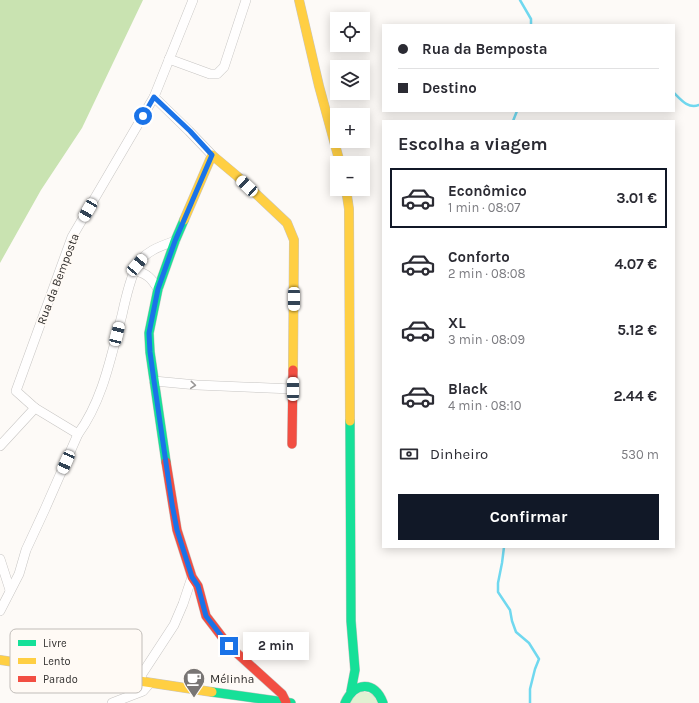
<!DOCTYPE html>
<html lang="pt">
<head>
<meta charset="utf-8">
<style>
  body { margin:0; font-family:Karla,sans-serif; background:#f2f2f3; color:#2b2b33; height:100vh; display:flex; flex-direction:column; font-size:15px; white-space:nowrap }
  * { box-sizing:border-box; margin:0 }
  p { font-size:13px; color:#7c7c81 }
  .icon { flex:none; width:22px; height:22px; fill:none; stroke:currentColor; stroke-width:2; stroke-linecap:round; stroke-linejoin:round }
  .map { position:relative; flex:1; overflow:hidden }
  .details { position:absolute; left:382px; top:120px; width:293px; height:428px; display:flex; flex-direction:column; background:#fff; border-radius:0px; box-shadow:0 2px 10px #0003 }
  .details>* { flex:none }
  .banner { position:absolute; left:382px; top:24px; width:293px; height:88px; border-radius:0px; box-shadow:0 2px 10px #0003; display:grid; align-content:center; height:88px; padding:0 16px; background:#fff }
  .controls { position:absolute; left:330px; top:12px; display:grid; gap:8px }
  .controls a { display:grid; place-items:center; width:40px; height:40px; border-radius:0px; background:#fff; box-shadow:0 2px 10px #0003; font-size:20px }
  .end { position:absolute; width:18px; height:18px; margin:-9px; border:5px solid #1a73e8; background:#fff; box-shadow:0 0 0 2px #fff }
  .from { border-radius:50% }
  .bubble { position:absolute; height:28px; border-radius:0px; background:#fff; box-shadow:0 2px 10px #0003; font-size:13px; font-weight:700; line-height:28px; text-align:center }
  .car { position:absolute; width:12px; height:24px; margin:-12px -6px; border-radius:5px; box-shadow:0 0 3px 1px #0007; background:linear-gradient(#fff 24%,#345 0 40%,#fff 0 76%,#345 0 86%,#fff 0) }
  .banner b { display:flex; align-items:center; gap:14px; height:38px; font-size:15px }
  .banner b+b { border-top:1px solid #e1e1e2 }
  .banner i { width:10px; height:10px; background:#2b2b33 }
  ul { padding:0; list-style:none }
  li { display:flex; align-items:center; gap:12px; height:60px; margin:0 8px 6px; padding:0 8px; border:2px solid transparent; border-radius:0px }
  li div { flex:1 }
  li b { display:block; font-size:15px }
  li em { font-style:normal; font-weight:700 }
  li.selected { border-color:#111827 }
  li>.icon { width:36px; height:36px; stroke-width:1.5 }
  h2 { padding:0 16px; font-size:18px; line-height:48px }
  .pay { display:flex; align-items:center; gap:10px; height:44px; padding:0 16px; font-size:15px }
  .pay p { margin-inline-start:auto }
  .action { display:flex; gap:8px; margin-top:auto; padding:8px 16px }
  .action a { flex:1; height:46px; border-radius:0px; background:#111827; color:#fff; font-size:16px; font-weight:700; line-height:46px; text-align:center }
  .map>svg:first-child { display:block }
  .green { fill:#e1f1d2 }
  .forest { fill:#c9e3b1 }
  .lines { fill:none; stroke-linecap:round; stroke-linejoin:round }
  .stream { stroke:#70d8ef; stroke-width:2.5 }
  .street-casing { stroke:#c7c5c3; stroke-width:10 }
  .fast-casing { stroke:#c7c5c3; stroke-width:10 }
  .slow-casing { stroke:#c7c5c3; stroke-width:10 }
  .jam-casing { stroke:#c7c5c3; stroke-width:10 }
  .street { stroke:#fffefe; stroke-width:9 }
  .fast { stroke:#16e098; stroke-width:9 }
  .slow { stroke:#ffcf43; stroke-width:9 }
  .jam { stroke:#f24e42; stroke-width:9 }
  .oneway { stroke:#989696 }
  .route { stroke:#1a73e8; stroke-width:5 }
  .labels { text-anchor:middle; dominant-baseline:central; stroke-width:3.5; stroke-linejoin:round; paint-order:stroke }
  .street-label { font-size:12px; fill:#302e2d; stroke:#fffaf5 }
  .poi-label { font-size:12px; fill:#302e2d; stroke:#fffaf5; text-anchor:start }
  .key { fill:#fffaf5; stroke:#c1bdb9; stroke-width:1 }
  .key-label { font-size:11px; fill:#302e2d }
</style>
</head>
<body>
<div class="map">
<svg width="699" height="703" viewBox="0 0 699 703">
  <rect width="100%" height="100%" fill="#fdfaf7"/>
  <path class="green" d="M362,691L373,694L378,703H350L351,699Z"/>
  <path class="forest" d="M0,0H143L82,128L41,190L0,263Z"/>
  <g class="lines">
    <g class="stream">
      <path d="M520,0L531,19V25"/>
      <path d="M674,93C681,100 688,109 699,105"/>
      <path d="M513,121L517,111"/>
      <path d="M504,547L502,563L498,583V592L510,610L512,621L516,632L529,643L539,659L535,669L530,689V703"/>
    </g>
    <g class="street-casing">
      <g id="street">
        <path d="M169,59L210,74H217L224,67L246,0"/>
        <path d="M154,97L189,131L212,155"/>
        <path d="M135,271C147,273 152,279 158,289"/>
        <path d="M154,381L197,385L293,389"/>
        <path d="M35,408L16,391L72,237L154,97L193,0"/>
        <path d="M0,446L35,408L78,434"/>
        <path d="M0,559L10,590"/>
        <path d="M0,611L19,574L26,550L45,509L78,434C103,400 111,356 122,315C125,301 131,277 137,265C145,251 161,246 175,241"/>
        <path d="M140,682L142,674L174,625L183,604L192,577"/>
        <path d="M112,703L143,691L150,683"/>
      </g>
    </g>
    <g class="fast-casing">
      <g id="fast">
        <path d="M350,421L351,621L355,670L351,691"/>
        <path d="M166,462L150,352L149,333L158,289L175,241L184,220"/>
        <path d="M212,692L291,703"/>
        <path d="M345,703C354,682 375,680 383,703"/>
      </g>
    </g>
    <g class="slow-casing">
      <g id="slow">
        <path d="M299,0L319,86L340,163"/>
        <path d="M346,189L349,209L350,421"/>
        <path d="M184,220L212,155L237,176L287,223L294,240L293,370"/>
        <path d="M0,660L212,692"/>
      </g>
    </g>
    <g class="jam-casing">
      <g id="jam">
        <path d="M292,444L293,370"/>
        <path d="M166,462L177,530L192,577L198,586L206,616L229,646L282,694L286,702"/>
      </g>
    </g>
    <use href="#street" class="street"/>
    <use href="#fast" class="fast"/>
    <use href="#slow" class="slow"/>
    <use href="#jam" class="jam"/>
  </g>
  <defs><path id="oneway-chevron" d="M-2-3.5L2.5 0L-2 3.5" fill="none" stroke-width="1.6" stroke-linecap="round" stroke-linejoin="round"/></defs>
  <use class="oneway" href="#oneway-chevron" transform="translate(193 385) rotate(5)"/>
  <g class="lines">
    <path class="route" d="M143,116L154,97L190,131L212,155L175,241L158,289L149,333L150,352L154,381L172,504L177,530L192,577L198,586L206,616L229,646"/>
  </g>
  <defs>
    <g id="cafe-pin" transform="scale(1.15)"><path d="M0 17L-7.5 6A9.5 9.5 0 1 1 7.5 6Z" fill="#787574" stroke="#fffaf5"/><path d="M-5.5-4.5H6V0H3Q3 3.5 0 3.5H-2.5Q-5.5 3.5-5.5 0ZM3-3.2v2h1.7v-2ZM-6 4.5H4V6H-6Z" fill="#fff"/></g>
  </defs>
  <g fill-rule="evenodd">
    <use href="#cafe-pin" x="194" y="679"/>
  </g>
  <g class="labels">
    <g class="street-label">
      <text transform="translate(58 279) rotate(-69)">Rua da Bemposta</text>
    </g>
    <g class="poi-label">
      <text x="210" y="679">Mélinha</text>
    </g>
  </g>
  <rect x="10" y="629" width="132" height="64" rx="6" class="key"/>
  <rect x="18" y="640" width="18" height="6" fill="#16e098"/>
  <rect x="18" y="658" width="18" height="6" fill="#ffcf43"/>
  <rect x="18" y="676" width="18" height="6" fill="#f24e42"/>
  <g class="key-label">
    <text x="43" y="647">Livre</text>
    <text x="43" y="665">Lento</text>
    <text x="43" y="683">Parado</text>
  </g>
</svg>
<div class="controls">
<a><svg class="icon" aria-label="locate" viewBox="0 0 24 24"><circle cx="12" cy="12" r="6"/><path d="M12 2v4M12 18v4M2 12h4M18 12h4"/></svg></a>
<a><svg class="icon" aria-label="layers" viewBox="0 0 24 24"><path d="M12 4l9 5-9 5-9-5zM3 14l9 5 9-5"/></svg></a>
<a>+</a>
<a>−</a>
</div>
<i class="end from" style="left:143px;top:116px"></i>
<i class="end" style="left:229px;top:646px"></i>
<div class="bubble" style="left:243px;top:632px;width:66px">2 min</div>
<i class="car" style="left:247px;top:186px;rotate:313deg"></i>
<i class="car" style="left:88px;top:210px;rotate:210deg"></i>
<i class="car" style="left:137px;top:265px;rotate:40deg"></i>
<i class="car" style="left:294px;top:299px;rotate:180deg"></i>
<i class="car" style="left:117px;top:334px;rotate:14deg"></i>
<i class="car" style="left:293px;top:389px;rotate:0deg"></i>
<i class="car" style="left:66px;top:462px;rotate:204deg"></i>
<div class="banner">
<b><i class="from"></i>Rua da Bemposta</b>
<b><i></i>Destino</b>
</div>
<section class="details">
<h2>Escolha a viagem</h2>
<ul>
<li class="selected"><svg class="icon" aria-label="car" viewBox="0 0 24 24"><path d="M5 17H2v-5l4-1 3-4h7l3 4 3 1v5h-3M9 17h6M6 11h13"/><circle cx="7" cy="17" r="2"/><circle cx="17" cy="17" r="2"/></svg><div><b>Econômico</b><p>1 min · 08:07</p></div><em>3.01 €</em></li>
<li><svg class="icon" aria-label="car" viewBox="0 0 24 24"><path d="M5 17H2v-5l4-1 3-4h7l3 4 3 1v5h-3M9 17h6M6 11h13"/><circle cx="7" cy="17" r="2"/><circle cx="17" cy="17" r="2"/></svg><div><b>Conforto</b><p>2 min · 08:08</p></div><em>4.07 €</em></li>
<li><svg class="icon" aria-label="car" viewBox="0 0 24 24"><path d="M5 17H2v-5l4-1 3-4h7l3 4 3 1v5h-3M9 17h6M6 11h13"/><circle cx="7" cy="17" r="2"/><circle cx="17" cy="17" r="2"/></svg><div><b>XL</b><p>3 min · 08:09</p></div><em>5.12 €</em></li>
<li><svg class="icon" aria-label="car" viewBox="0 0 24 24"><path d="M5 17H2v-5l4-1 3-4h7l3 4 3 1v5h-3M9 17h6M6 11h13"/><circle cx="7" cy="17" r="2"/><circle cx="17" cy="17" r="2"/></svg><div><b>Black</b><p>4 min · 08:10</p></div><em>2.44 €</em></li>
</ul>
<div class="pay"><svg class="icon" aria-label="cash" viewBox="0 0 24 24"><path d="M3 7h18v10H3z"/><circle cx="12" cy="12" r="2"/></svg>Dinheiro<p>530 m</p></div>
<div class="action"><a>Confirmar</a></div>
</section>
</div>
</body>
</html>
